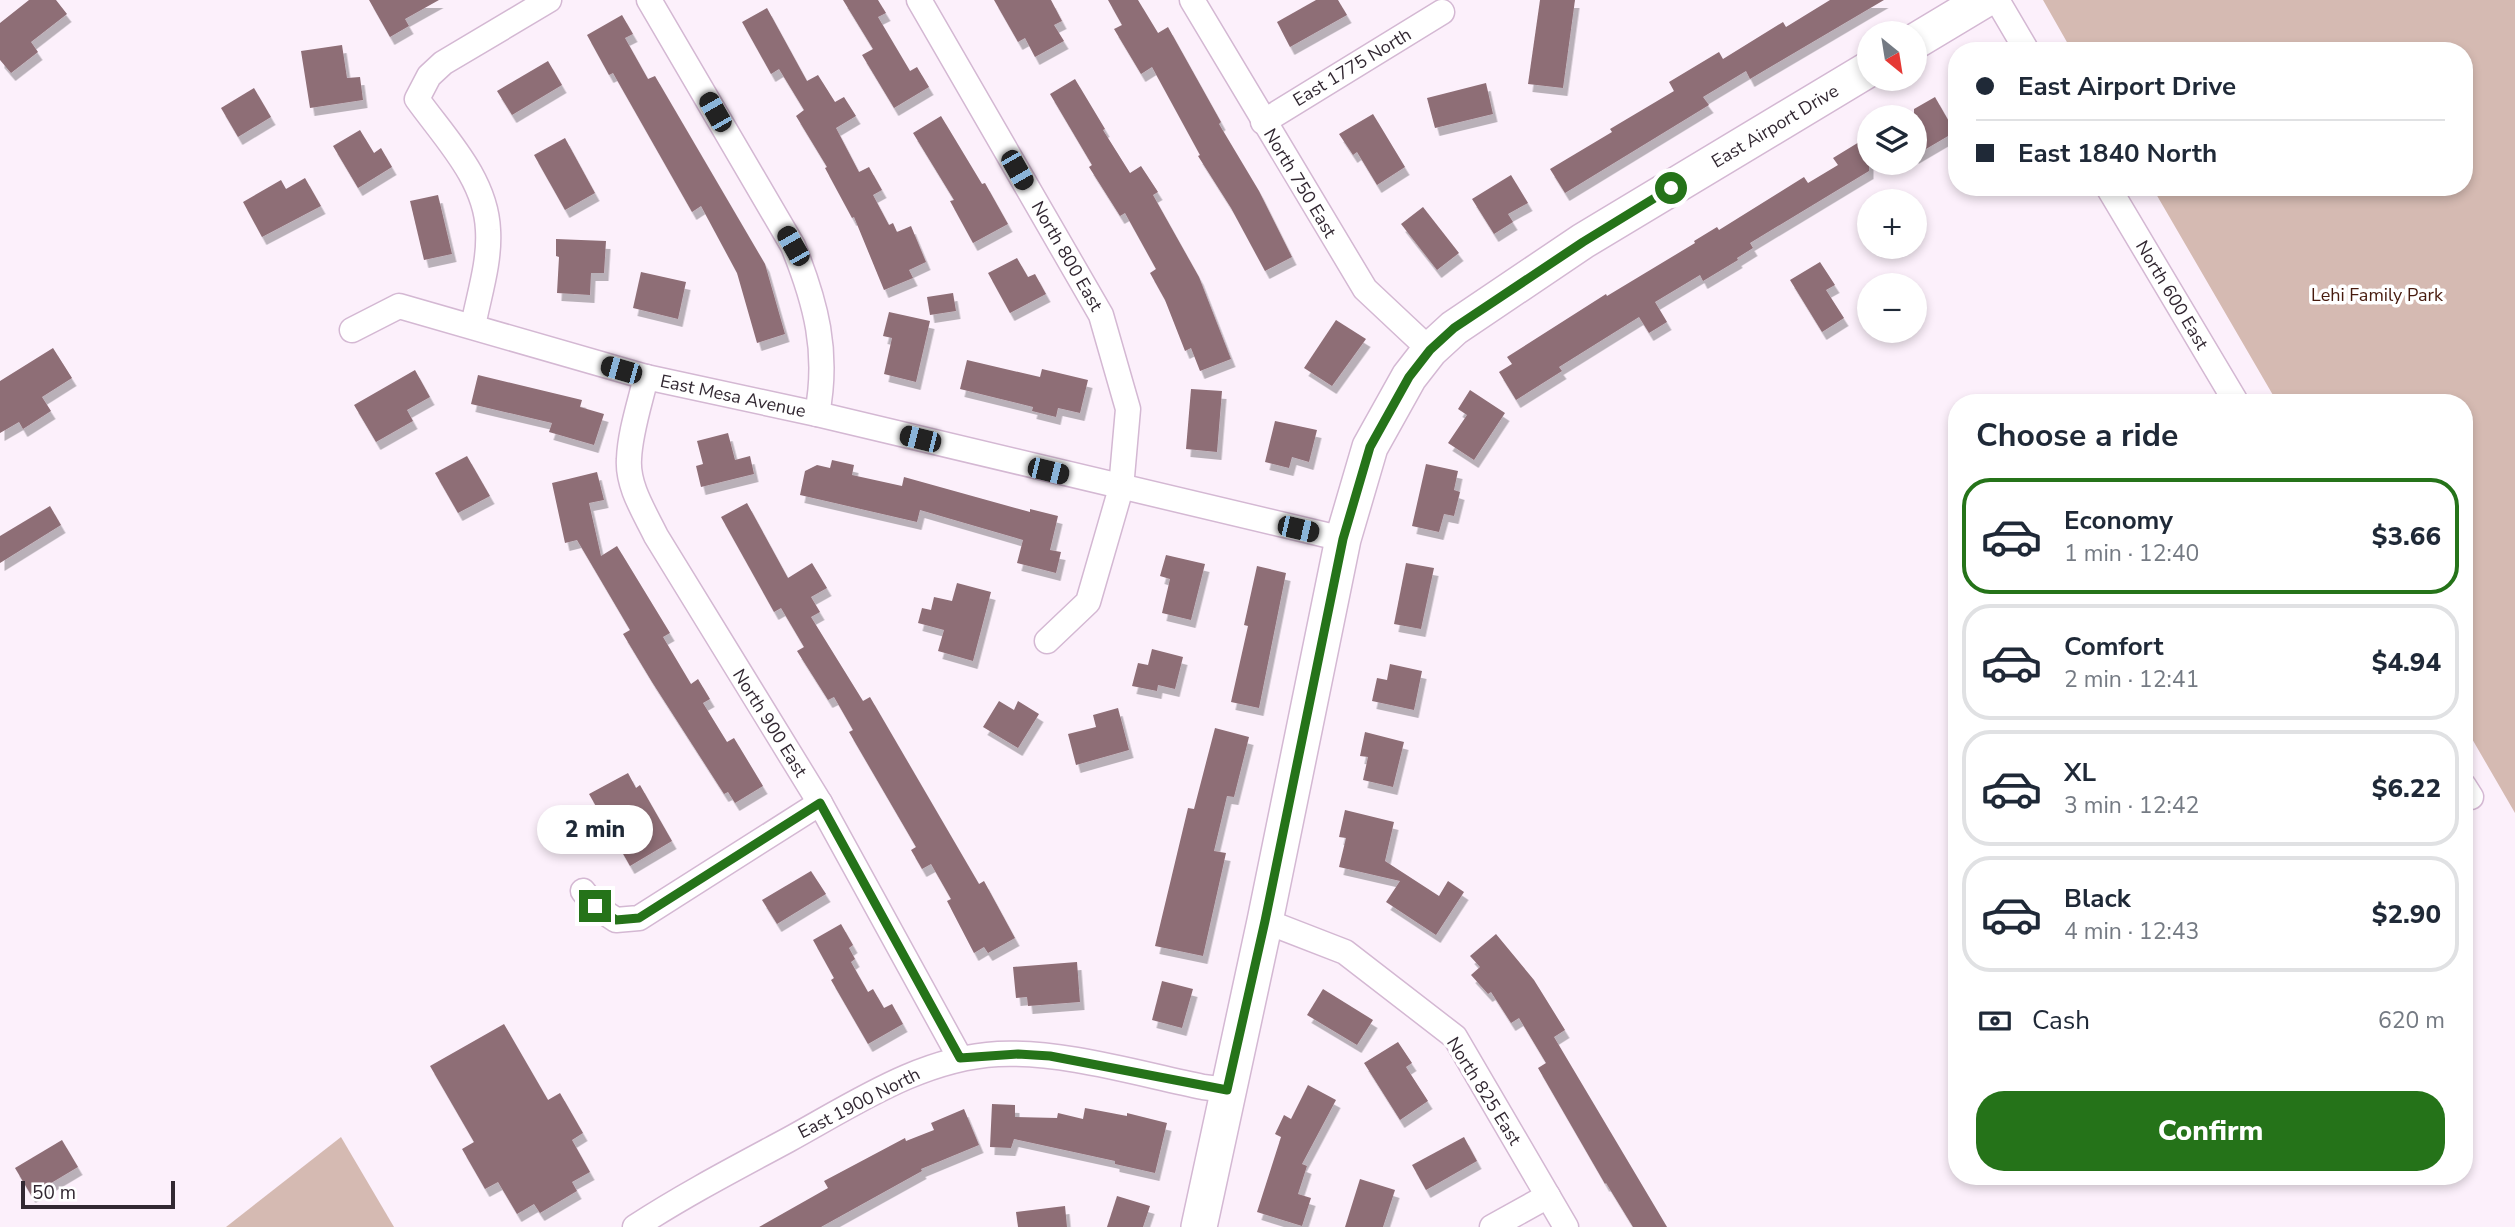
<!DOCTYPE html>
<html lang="en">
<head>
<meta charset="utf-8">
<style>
  body { margin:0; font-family:"Nunito Sans",sans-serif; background:#f6f6f7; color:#1f2937; height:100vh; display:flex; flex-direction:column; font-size:26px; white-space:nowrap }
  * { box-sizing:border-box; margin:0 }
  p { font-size:23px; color:#747a83 }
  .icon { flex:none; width:38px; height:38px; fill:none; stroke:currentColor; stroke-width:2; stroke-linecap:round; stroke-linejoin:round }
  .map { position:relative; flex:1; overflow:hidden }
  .panel { position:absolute; left:1948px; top:394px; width:525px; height:791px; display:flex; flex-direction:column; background:#fff; border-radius:28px; box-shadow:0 4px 10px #0003 }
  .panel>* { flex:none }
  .guide { position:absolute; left:1948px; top:42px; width:525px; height:154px; border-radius:28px; box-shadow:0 4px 10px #0003; display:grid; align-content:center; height:154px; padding:0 28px; background:#fff }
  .needle { width:46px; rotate:150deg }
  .tools { position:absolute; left:1857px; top:21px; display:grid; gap:14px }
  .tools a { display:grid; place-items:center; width:70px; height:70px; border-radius:50%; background:#fff; box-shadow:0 4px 10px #0003; font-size:35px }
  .scale { position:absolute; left:21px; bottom:18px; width:154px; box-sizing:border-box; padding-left:7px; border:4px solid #322832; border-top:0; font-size:19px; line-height:24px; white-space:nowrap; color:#322832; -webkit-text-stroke:5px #fff; paint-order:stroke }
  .end { position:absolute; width:32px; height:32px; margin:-16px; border:9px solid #257319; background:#fff; box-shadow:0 0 0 4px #fff }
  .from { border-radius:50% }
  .bubble { position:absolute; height:49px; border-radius:24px; background:#fff; box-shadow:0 4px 10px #0003; font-size:23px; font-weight:800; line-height:49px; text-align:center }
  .car { position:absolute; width:21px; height:42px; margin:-21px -10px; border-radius:9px; box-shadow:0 0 5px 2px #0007; background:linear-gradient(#222 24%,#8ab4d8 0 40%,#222 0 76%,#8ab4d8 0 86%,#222 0) }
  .guide b { display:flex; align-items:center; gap:24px; height:66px; font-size:26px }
  .guide b+b { border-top:2px solid #e0e1e3 }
  .guide i { width:18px; height:18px; background:#1f2937 }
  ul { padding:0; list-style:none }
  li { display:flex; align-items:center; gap:21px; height:116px; margin:0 14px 10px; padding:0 14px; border:4px solid #e0e1e3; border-radius:28px }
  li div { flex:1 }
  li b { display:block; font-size:26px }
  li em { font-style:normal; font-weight:800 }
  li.active { border-color:#257319 }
  li>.icon { width:63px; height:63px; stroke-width:1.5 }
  h2 { padding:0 28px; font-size:32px; line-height:84px }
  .pay { display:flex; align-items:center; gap:18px; height:77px; padding:0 28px; font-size:26px }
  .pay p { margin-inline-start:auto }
  .primary-button { display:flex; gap:14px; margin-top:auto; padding:14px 28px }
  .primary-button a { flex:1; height:80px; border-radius:28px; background:#257319; color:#fff; font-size:28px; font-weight:800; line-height:80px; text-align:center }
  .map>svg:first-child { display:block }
  .green { fill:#d5bab2 }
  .building { fill:#8e6e76; filter:url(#shadow) }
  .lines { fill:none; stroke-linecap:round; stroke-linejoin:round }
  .street-casing { stroke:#d4b8d3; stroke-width:27 }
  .secondary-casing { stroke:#d4b8d3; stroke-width:38 }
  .street { stroke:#fff; stroke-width:24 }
  .secondary { stroke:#fff; stroke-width:35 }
  .route { stroke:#257319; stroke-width:9 }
  .labels { text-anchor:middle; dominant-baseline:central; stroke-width:7; stroke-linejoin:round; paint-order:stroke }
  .street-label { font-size:18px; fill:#322832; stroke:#fff }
  .park-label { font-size:18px; fill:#471b0e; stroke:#fff }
</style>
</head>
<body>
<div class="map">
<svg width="2515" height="1227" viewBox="0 0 2515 1227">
  <defs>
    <filter id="shadow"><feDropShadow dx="4.5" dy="8" stdDeviation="0" flood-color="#0004"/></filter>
  </defs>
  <rect width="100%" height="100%" fill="#fcf0fb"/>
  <g class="green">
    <path d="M2043,0H2515V813L2464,725V402H2277L2152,187H2464V51H2072Z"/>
    <path d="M341,1137L394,1227H226Z"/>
  </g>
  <g class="building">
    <path d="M29,0H56L67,14L31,42L38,52L11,73L0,60V23Z"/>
    <path d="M369,0H439L405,19L409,26L390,37Z"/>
    <path d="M843,0H878L886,13L878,17L910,71L917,67L929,87L894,108L862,55L873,49Z"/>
    <path d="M994,0H1051L1062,21L1054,25L1064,41L1035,57L1025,38L1018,42Z"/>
    <path d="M1108,0H1138L1158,33L1168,27L1221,122L1219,124L1259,191L1292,257L1265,271L1231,208L1198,156L1200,155L1152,67L1141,74L1114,29L1122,25Z"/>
    <path d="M1316,0H1338L1347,15L1290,47L1277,22Z"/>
    <path d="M1540,0H1575L1563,88L1528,84Z"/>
    <path d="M1830,0H1884L1750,79L1746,71L1703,97L1709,105L1565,193L1550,169L1612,132L1610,129L1674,91L1669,82L1719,52L1723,59L1783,22L1786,27Z"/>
    <path d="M767,8L807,81L818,75L835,102L844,97L856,116L836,128L859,172L869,167L882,190L873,195L889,225L893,223L897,232L911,226L926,262L909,270L913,278L884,290L854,217L852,218L825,168L827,167L796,116L804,110L779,69L771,74L742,22Z"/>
    <path d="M622,15L633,34L625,38L648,79L655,76L765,264L785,334L757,343L737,273L701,206L692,212L613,73L609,75L587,35Z"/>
    <path d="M342,45L347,78L360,77L363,100L310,108L301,51Z"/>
    <path d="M548,61L562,85L512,115L497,91Z"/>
    <path d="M1075,79L1105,129L1103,130L1130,173L1141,166L1158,192L1153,195L1199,277L1231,359L1200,371L1191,348L1185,351L1165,300L1150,273L1156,269L1125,213L1120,216L1089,167L1092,165L1050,94Z"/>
    <path d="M1486,83L1493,114L1435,128L1427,98Z"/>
    <path d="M254,88L271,117L238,137L221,108Z"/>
    <path d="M1935,97L1955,132L1914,156V109Z"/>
    <path d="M1373,114L1405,167L1377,185L1357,152L1353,155L1339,134Z"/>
    <path d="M941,116L982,184L985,183L1008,224L973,243L950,201L954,200L913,133Z"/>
    <path d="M360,130L374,153L381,148L392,167L358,188L333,146Z"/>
    <path d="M1869,136V171L1750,243L1753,248L1737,258L1738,260L1703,281L1700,275L1655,302L1667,322L1649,333L1639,317L1559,367L1562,371L1516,400L1499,372L1512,364L1507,357L1606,294L1607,296L1695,243L1694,241L1717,227L1719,230L1804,177L1808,183L1838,165L1833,158Z"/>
    <path d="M565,138L595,193L565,210L534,155Z"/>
    <path d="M1511,175L1528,203L1508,214L1513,222L1494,234L1472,199Z"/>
    <path d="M305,178L321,206L262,237L243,202L281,180L286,189Z"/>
    <path d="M438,195L452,254L424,260L410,201Z"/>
    <path d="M1423,207L1459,253L1437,270L1401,224Z"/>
    <path d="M556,239L606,241L604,273H591L590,295L557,293L559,257L556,256Z"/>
    <path d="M1017,258L1028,277L1035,274L1046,294L1010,313L988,273Z"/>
    <path d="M1820,262L1835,285L1826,290L1844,318L1822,332L1790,280Z"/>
    <path d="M641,272L686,282L678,319L633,308Z"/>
    <path d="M953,293L956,311L930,315L927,297Z"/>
    <path d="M889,312L930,321L916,382L884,374L892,338L883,336Z"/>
    <path d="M1336,320L1366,339L1332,386L1304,368Z"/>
    <path d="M53,348L72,378L42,397L51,411L23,429L19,422L0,433V381Z"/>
    <path d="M967,360L1040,377L1042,369L1088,380L1080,413L1058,408L1056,417L1032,411L1033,407L960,389Z"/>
    <path d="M415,370L430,397L407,410L413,421L376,442L354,405Z"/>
    <path d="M478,375L582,400L580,407L604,414L594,445L549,432L552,423L471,404Z"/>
    <path d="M1191,389L1222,391L1217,452L1186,449Z"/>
    <path d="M1470,390L1505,413L1474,460L1448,443L1467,415L1458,409Z"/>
    <path d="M1275,421L1317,430L1309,462L1292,457L1289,468L1265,462Z"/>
    <path d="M728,433L735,460L750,456L754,474L701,487L696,466L703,464L697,441Z"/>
    <path d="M467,456L490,496L458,513L435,473Z"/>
    <path d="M832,460L854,465L852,475L902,486L904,477L1030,512V509L1058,516L1050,550L1061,552L1056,573L1017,563L1023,540L920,510L917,522L800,495L805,471L817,465L830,468Z"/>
    <path d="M1426,464L1458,471L1454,490L1460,492L1454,516L1444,514L1439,532L1412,526Z"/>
    <path d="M597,472L604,500L589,503L601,556L617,546L670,633L663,637L691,684L698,679L710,699L703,703L727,742L734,738L763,786L735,803L728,792L724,794L652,682L623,634L630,630L577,540L565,543L552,483Z"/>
    <path d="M747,503L788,578L812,563L827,588L811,597L820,612L811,617L863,701L870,697L979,884L984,881L1015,938L988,953L984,947L974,953L947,901L951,899L931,864L922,869L911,850L916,847L849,732L853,730L834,697L828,700L797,651L804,647L781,608L774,612L721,517Z"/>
    <path d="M50,506L61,525L0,563V536Z"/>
    <path d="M1166,555L1205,564L1191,620L1162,613L1170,579L1160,576Z"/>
    <path d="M1406,563L1434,568L1421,629L1394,624Z"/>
    <path d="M1257,566L1286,573L1259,708L1231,702L1248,626L1244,625Z"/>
    <path d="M957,583L991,592L973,661L938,651L944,630L918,623L922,608L931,610L934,597L952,601Z"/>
    <path d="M1152,649L1183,657L1175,689L1158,685L1157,691L1132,686L1138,663L1148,665Z"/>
    <path d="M1390,664L1422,671L1414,710L1372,701L1377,678L1387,680Z"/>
    <path d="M999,701L1014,710L1018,701L1039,714L1018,748L983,727Z"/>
    <path d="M1118,708L1129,750L1076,765L1068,734L1096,727L1093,715Z"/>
    <path d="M1215,728L1249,737L1234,797L1227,796L1214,851L1226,853L1203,956L1155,946L1188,808L1194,809Z"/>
    <path d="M1365,732L1404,742L1393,787L1363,780L1368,757L1360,756Z"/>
    <path d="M628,773L636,788L640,785L672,841L630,866L589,794Z"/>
    <path d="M1345,810L1394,822L1385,861L1439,896L1448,881L1464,892L1436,935L1386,902L1400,881L1339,867L1346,838L1339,837Z"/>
    <path d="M811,871L826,894L777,924L762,900Z"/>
    <path d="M841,924L853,945L849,948L855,959L851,962L868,992L873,989L884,1008L892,1004L903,1024L868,1044L831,980L834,978L813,940Z"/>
    <path d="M1496,934L1534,980L1565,1030L1554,1037L1667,1227H1633L1606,1183L1605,1184L1538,1068L1546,1063L1519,1018L1511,1023L1491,992L1488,994L1471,975L1480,967L1470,956Z"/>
    <path d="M1077,962L1080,1002L1028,1006L1027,997L1016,998L1013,967Z"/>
    <path d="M1162,981L1193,989L1182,1028L1152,1020Z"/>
    <path d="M1323,989L1373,1020L1357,1045L1307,1015Z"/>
    <path d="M504,1024L548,1100L560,1093L583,1133L572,1140L590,1172L572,1182L577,1191L540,1213L534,1204L517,1214L498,1182L485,1189L462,1149L474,1142L430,1066Z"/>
    <path d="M1398,1042L1412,1063L1406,1067L1428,1101L1400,1120L1364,1063Z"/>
    <path d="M1308,1085L1336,1100L1302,1164L1307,1166L1298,1194L1311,1198L1302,1226L1257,1212L1281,1137L1275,1134L1284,1115L1291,1119Z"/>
    <path d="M992,1104L1015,1105V1117L1057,1118L1058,1113L1083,1119L1085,1108L1127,1116V1113L1167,1123L1155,1173L1115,1164V1161L1014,1139L1011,1148L990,1147Z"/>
    <path d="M964,1109L979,1145L921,1169L922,1171L821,1227H759L828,1188L824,1181L905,1138L906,1141L934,1130L931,1123Z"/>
    <path d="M1464,1137L1477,1161L1426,1190L1412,1165Z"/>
    <path d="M62,1140L78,1167L31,1195L15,1168Z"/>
    <path d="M1360,1179L1395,1190L1383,1227H1345Z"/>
    <path d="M1117,1196L1150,1206L1143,1227H1107Z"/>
    <path d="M1065,1206L1067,1227H1018L1016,1212Z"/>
  </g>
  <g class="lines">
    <g class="street-casing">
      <g id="street">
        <path d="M649,0L793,246C816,303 829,352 817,414"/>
        <path d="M919,0L1101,315L1128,409L1121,488L1088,602L1047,641"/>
        <path d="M1192,0L1365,289L1430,350"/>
        <path d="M1997,0L2027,51"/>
        <path d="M1263,122L1442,12"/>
        <path d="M2108,187L2236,402"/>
        <path d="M473,326C479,295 490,262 488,230C486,179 445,138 417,99L429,76L443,63L549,0"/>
        <path d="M352,330L399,306L646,377L817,414L1343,539"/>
        <path d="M646,377C640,403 630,432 629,459C627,486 645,513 656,536L820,803L960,1058"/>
        <path d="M2464,786L2471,797"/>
        <path d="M583,891L595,906L616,920L639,918L820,803"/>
        <path d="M1265,921L1345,952L1455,1037L1566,1227"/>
        <path d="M635,1227C684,1195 736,1168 788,1140C854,1104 921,1058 998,1054C1064,1051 1139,1074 1203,1087L1227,1090"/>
        <path d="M1492,1227L1548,1196"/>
      </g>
    </g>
    <g class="secondary-casing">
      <g id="secondary">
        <path d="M1914,42L1984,0"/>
        <path d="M1199,1227L1265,921L1343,539L1370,447L1409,377L1430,350L1454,328L1583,241L1869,69"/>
      </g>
    </g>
    <use href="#street" class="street"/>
    <use href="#secondary" class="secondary"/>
  </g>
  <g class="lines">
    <path class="route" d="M595,906L616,920L639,918L820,803L960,1058L1018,1054L1050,1056L1227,1090L1265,921L1343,539L1370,447L1409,377L1430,350L1454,328L1583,242L1671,188"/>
  </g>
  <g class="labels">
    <g class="street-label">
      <text transform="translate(1352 67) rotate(-31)">East 1775 North</text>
      <text transform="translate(1775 126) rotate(-31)">East Airport Drive</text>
      <text transform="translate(1300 183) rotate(59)">North 750 East</text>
      <text transform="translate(1067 256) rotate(60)">North 800 East</text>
      <text transform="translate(2172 295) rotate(59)">North 600 East</text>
      <text transform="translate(733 396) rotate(12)">East Mesa Avenue</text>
      <text transform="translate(770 723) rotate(58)">North 900 East</text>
      <text transform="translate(1484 1091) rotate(58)">North 825 East</text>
      <text transform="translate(859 1103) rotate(-27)">East 1900 North</text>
    </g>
    <g class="park-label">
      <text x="2377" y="295">Lehi Family Park</text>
    </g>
  </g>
</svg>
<div class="tools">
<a><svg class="needle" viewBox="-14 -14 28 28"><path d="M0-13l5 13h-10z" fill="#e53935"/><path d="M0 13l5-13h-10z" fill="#747a83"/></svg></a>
<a><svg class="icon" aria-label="layers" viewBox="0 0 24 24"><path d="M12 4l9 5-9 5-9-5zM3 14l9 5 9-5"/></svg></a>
<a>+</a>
<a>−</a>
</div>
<div class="scale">50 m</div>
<i class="end from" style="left:1671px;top:188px"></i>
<i class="end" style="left:595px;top:906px"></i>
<div class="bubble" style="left:537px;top:805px;width:116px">2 min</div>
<i class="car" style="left:715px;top:112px;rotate:330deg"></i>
<i class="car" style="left:1017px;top:170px;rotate:150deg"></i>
<i class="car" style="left:793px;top:246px;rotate:330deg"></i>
<i class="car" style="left:621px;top:370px;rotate:286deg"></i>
<i class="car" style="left:920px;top:439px;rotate:284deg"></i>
<i class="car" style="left:1048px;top:471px;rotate:104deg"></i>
<i class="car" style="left:1298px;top:529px;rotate:103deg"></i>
<div class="guide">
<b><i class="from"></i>East Airport Drive</b>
<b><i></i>East 1840 North</b>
</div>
<section class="panel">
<h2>Choose a ride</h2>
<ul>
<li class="active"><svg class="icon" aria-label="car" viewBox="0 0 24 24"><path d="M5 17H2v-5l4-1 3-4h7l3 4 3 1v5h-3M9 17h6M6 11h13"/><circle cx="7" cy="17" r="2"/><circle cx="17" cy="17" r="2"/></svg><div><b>Economy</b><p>1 min · 12:40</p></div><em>$3.66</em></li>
<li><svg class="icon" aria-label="car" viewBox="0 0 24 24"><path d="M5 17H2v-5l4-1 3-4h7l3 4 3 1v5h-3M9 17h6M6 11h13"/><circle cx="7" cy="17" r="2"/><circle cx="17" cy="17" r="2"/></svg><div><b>Comfort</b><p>2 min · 12:41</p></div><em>$4.94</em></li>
<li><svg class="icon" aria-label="car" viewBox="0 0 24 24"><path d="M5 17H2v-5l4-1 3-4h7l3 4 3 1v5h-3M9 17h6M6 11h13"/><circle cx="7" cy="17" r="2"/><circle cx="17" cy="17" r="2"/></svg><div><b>XL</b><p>3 min · 12:42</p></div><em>$6.22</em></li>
<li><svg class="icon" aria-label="car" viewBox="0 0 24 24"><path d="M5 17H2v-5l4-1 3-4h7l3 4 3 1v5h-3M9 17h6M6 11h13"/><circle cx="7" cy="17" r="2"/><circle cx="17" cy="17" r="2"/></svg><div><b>Black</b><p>4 min · 12:43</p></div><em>$2.90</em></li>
</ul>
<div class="pay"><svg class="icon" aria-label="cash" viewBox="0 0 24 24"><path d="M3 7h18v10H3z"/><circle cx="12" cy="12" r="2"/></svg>Cash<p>620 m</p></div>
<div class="primary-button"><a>Confirm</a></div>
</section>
</div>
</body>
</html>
